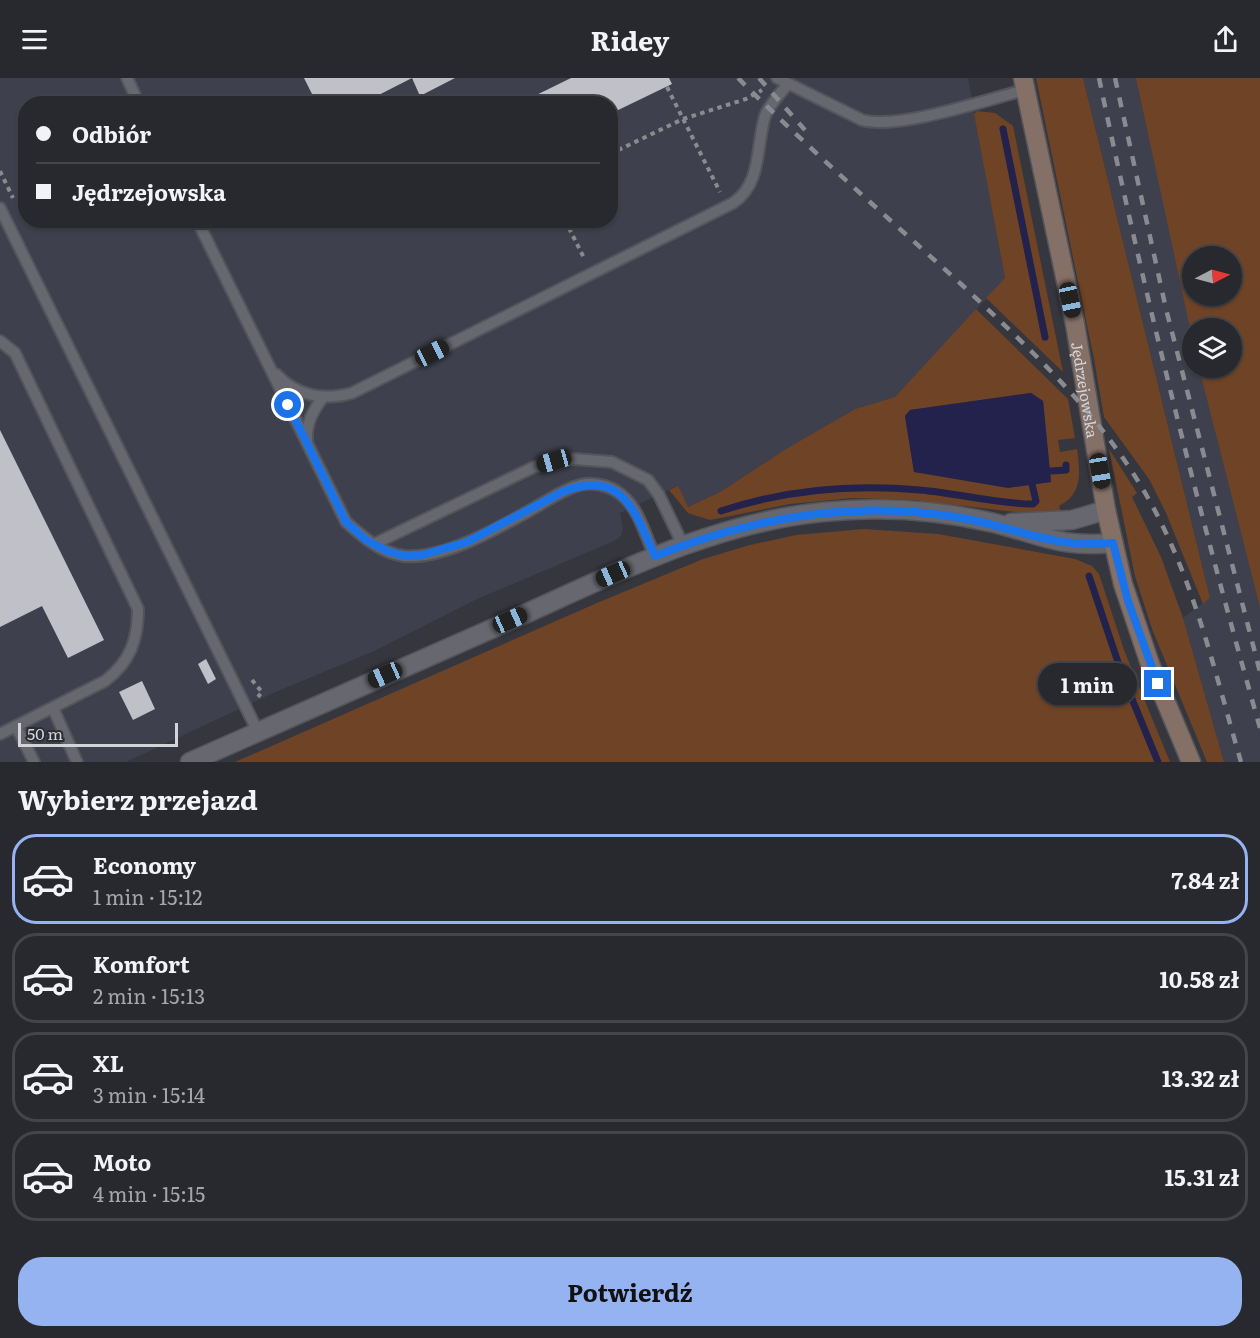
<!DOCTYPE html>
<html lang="pl">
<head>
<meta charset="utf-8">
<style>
  body { margin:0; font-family:Literata,serif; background:#34353a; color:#f1f3f6; height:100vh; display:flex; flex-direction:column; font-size:22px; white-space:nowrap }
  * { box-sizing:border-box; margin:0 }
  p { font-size:20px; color:#a5a6aa }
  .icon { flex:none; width:33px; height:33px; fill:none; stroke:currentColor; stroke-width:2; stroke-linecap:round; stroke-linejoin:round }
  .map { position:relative; height:684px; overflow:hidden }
  .side { display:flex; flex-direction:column; background:#28292e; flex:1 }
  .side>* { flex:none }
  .top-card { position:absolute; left:18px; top:18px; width:600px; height:132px; border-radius:24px; box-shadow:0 2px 4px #0004,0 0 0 2px #44454a; display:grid; align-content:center; height:132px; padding:0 18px; background:#28292e }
  .needle { width:39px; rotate:84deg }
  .tools { position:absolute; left:1182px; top:168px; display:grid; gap:12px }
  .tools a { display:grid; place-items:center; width:60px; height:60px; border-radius:50%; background:#28292e; box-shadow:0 2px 4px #0004,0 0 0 2px #44454a; font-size:30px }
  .scale { position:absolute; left:18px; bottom:15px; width:160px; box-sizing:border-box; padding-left:6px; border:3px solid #d3d4d8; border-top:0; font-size:16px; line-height:21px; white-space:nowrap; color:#d3d4d8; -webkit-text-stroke:4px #2c2d34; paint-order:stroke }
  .end { position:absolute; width:27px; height:27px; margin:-14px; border:8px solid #1a73e8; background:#fff; box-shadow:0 0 0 3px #fff }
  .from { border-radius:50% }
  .bubble { position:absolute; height:42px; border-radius:21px; background:#28292e; box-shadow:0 2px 4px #0004,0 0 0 2px #44454a; font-size:20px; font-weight:700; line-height:42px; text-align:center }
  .car { position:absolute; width:18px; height:36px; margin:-18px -9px; border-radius:8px; box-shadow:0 0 4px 2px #0007; background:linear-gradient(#222 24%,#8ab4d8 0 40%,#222 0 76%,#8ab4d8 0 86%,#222 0) }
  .top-card b { display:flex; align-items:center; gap:21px; height:57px; font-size:22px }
  .top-card b+b { border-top:2px solid #44454a }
  .top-card i { width:15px; height:15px; background:#f1f3f6 }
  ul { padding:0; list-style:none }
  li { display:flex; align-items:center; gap:18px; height:90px; margin:0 12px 9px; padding:0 6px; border:3px solid #44454a; border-radius:24px }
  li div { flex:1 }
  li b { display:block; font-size:22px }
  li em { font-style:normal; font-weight:700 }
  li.selected { border-color:#95b2f1 }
  li>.icon { width:54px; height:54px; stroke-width:1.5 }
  h2 { padding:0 18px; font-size:27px; line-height:72px }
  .cta { display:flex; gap:12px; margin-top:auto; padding:12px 18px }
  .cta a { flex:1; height:69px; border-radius:24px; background:#95b2f1; color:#111; font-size:24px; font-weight:700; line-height:69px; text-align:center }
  header { display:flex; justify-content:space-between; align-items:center; height:78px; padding:0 18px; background:#28292e; font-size:27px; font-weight:700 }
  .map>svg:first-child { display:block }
  .built { fill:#3e404d; fill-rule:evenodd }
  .green { fill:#6f4325; fill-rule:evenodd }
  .water { fill:#22224d }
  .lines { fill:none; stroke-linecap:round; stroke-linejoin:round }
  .stream { stroke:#22224d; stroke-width:7 }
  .building { fill:#bfc0c8 }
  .lane-casing { stroke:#54555b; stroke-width:14 }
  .street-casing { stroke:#54555b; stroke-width:21 }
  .secondary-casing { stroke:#54555b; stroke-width:21 }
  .path { stroke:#8a8b90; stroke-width:4; stroke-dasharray:4.5 4.5; stroke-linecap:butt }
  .lane { stroke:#66676f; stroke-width:10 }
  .street { stroke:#66676f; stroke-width:18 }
  .secondary { stroke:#857067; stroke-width:18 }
  .rail { stroke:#8a8b90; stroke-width:4.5; stroke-dasharray:10 10; stroke-linecap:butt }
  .route { stroke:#1a73e8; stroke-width:8 }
  .labels { text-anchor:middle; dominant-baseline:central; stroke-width:6; stroke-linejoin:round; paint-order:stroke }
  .street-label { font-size:15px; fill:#d3d4d8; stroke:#2c2d34 }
</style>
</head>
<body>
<header><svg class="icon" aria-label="menu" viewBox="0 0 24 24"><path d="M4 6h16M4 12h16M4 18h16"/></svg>Ridey<svg class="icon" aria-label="share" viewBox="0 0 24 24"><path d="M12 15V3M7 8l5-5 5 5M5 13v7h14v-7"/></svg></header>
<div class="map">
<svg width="1260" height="684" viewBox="0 0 1260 684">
  <rect width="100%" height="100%" fill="#36373e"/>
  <g class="built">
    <path d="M0,0H968L1005,201L895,319L855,331L786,371L720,414L688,429L677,408L620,435L623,450L621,458L614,463L477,521L374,573L273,615L126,684H0ZM26,26H610V142H26Z"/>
    <path d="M1083,0H1260V684H1224L1183,540L1210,520ZM1192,178H1232V218H1192ZM1192,250H1232V290H1192Z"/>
  </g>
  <g class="green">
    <path d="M1036,0H1083L1210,520L1203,526L1166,435L1149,401L1104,339L1094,281Z"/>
    <path d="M1136,0H1260V529L1199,290H1232V250H1192V259ZM1192,178H1232V218H1192Z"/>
    <path d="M977,33L995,35L1013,48L1063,294L986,220L1005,200L974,36Z"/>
    <path d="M976,231L1068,321L1075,360L1058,362L1060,374L1077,371C1080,394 1083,416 1059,428L1061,434L1042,437L913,422L852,420L790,426L710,442L688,435L669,412L678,408L688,429L720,414L786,371L855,331L895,319ZM1031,315L1043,323L1051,404L1035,406L914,394L905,338L910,332Z"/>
    <path d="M1109,371L1137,415L1132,419L1161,479L1183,540L1224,684H1207L1152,551L1135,498Z"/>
    <path d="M864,451L938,456L1075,481L1092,488L1099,496L1124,572L1170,684H235L597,525L703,481L750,467L796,457Z"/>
  </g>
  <path class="water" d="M1031,315L1043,323L1051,404L1008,410L914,394L905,338L910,332Z"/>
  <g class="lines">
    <g class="stream">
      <path d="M1003,51L1045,259"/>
      <path d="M1051,393L1066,392V387"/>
      <path d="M721,433C784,412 853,406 920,412C957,415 996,426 1033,426L1036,423L1032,406"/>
      <path d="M1089,498L1123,599L1158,684"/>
    </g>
  </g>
  <g class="building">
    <path d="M304,0H455L420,18L412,0L361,26H317Z"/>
    <path d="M571,0H669L672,6L610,36V26H518Z"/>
    <path d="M0,352L104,562L68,580L42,528L0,549Z"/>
    <path d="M206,581L216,601L208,606L198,586Z"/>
    <path d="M142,603L155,631L133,642L119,614Z"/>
  </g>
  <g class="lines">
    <g class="lane-casing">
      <g id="lane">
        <path d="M127,0L139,26"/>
        <path d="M777,0L862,42C899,52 985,22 1025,12"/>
        <path d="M0,130L258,654"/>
        <path d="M197,142L346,444C363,459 381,475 404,478C444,482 502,448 536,429C550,421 564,411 580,407C596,403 615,409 626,421C640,435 646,460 655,478"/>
        <path d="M0,263L15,275L138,531C138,562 130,584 105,603L0,656"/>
        <path d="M276,296C296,318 324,323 352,315L733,125C762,106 756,68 765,38C769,27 780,16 787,7"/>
        <path d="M307,362C306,345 313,333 323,319"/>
        <path d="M374,466L534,389L574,381L612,384L648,402L659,417L683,467"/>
        <path d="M53,630L77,684"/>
        <path d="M16,648L34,684"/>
      </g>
    </g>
    <g class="street-casing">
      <g id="street">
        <path d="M1011,445L1072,442L1106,432"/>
        <path d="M190,684C298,636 406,588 514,541C614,496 712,445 823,434C879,428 939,432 994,445C1042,457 1060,470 1113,465"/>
      </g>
    </g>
    <g class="secondary-casing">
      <g id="secondary">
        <path id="s1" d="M1023,0L1075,246L1106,432L1123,506L1150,586L1191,684"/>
      </g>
    </g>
    <g class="path">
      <path d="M667,9L720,114"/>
      <path d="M610,76L683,41L746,21L762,12"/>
      <path d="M0,93L13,120"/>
      <path d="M565,142L585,182"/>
      <path d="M252,602L262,614L258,619"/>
    </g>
    <use href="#lane" class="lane"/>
    <use href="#street" class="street"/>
    <use href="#secondary" class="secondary"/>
    <g class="rail">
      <path d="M738,0C809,71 886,138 961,206C1031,272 1100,335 1148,420C1194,501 1215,595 1241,684"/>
      <path d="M759,0L805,52"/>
      <path d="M1099,0C1145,219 1199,435 1260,650"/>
      <path d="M1115,0L1166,231L1260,594"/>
    </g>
  </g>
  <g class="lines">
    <path class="route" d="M288,327L346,444L366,462L387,473L405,478L422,477L467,464L564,413C623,391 634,433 655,478C754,439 856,421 962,440C1018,450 1054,471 1113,465L1128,523L1158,606"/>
  </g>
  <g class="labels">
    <g class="street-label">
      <text stroke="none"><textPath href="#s1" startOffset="318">Jędrzejowska</textPath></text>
    </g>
  </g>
</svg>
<div class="tools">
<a><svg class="needle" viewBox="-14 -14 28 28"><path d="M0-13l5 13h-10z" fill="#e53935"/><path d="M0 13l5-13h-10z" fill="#a5a6aa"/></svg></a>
<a><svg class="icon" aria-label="layers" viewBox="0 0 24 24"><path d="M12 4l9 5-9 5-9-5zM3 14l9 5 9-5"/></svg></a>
</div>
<div class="scale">50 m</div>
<i class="end from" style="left:288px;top:327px"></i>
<i class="end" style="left:1158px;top:606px"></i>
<div class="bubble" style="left:1038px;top:585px;width:99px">1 min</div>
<i class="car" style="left:1070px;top:222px;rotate:168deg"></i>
<i class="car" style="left:432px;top:275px;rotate:63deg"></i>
<i class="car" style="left:554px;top:383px;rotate:254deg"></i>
<i class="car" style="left:1100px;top:393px;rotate:170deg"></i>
<i class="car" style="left:613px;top:496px;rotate:246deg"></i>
<i class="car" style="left:510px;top:542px;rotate:66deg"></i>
<i class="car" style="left:385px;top:597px;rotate:246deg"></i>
<div class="top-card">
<b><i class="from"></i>Odbiór</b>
<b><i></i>Jędrzejowska</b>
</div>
</div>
<section class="side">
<h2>Wybierz przejazd</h2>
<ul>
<li class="selected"><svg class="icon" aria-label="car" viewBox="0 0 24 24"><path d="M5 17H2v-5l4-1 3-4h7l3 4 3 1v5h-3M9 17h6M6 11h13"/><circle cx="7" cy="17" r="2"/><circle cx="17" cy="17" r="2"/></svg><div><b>Economy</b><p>1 min · 15:12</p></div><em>7.84 zł</em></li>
<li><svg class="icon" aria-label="car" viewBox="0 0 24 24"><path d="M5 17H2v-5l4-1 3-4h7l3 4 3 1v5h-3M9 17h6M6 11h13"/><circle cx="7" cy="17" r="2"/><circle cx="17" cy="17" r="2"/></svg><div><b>Komfort</b><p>2 min · 15:13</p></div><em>10.58 zł</em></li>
<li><svg class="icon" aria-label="car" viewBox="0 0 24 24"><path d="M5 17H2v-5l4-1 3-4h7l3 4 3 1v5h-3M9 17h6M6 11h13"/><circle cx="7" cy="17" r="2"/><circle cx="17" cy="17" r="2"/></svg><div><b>XL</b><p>3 min · 15:14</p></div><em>13.32 zł</em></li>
<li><svg class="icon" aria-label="car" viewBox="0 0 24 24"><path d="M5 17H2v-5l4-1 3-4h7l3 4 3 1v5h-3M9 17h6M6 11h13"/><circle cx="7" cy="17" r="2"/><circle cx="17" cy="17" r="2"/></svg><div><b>Moto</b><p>4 min · 15:15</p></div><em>15.31 zł</em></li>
</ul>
<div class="cta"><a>Potwierdź</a></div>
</section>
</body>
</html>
